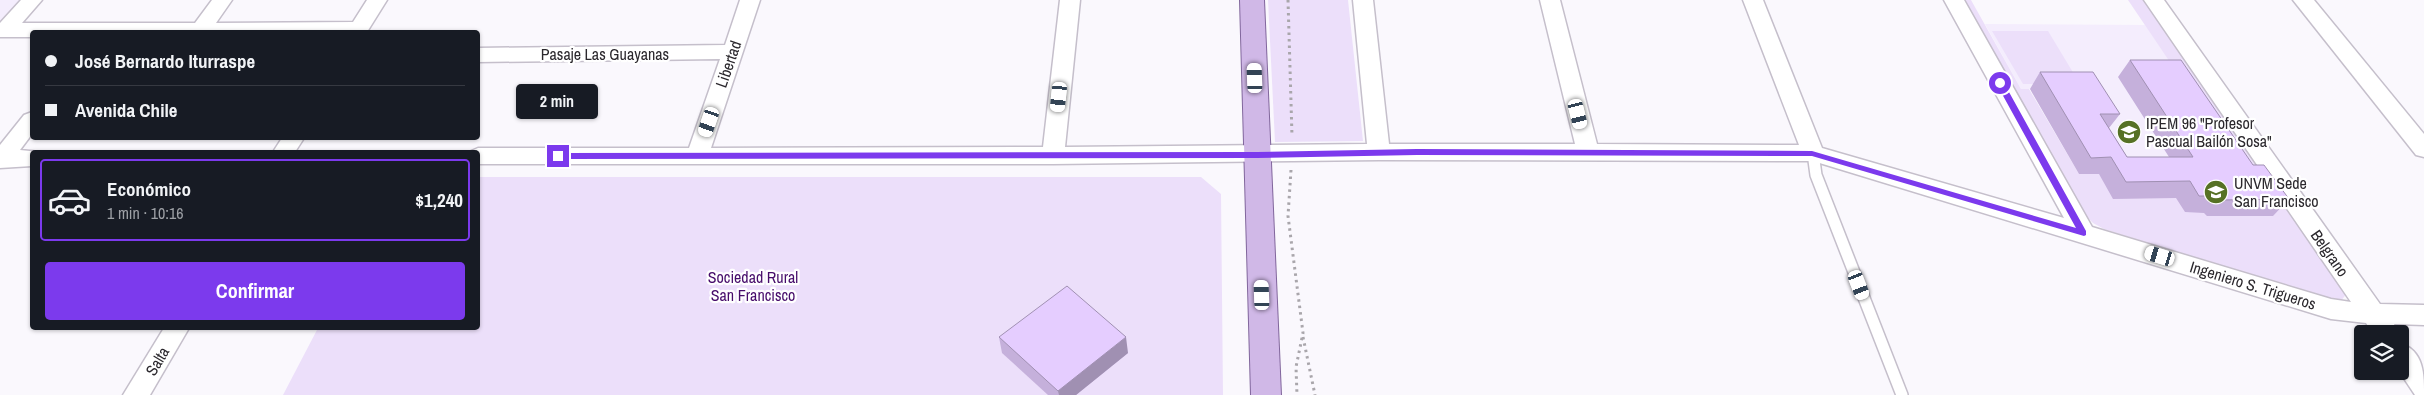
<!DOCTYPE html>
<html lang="es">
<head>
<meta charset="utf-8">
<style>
  body { margin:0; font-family:"Archivo Narrow",sans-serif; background:#242831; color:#f1f3f6; height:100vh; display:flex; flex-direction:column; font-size:19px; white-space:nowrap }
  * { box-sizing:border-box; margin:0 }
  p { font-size:16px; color:#9ea1a6 }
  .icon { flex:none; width:28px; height:28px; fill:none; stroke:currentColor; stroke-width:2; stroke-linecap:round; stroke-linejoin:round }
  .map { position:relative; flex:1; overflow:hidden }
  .details { position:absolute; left:30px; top:150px; width:450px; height:180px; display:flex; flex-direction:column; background:#171b24; border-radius:5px; box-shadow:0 1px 4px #0004 }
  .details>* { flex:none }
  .banner { position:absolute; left:30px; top:30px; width:450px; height:110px; border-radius:5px; box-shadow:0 1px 4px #0004; display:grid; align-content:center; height:110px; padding:0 15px; background:#171b24 }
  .buttons { position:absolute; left:2354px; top:325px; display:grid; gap:10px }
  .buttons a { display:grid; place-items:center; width:55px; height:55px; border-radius:5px; background:#171b24; box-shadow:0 1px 4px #0004; font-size:25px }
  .end { position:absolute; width:22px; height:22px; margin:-11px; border:6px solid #7c3aed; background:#fff; box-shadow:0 0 0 2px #fff }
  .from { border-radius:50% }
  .bubble { position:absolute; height:35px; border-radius:5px; background:#171b24; box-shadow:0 1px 4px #0004; font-size:16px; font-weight:700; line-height:35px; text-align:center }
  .car { position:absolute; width:15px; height:30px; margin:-15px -8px; border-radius:6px; box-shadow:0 0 4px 1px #0007; background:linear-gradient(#fff 24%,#345 0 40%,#fff 0 76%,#345 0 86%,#fff 0) }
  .banner b { display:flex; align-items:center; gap:18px; height:48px; font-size:19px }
  .banner b+b { border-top:1px solid #363941 }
  .banner i { width:12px; height:12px; background:#f1f3f6 }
  ul { padding:9px 0 0; list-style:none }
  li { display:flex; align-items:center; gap:15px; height:82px; margin:0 10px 8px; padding:0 5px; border:2px solid transparent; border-radius:5px }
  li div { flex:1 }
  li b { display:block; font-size:19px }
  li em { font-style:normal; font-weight:700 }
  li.active { border-color:#7c3aed }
  li>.icon { width:45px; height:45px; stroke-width:1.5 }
  .primary-button { display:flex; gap:10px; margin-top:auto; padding:10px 15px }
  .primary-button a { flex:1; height:58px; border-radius:5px; background:#7c3aed; color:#fff; font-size:20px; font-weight:700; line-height:58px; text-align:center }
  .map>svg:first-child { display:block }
  .built { fill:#f4edfd }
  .green { fill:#ecdffa }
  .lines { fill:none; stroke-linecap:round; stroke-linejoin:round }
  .service-casing { stroke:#c5bfcb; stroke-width:14 }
  .minor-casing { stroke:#c5bfcb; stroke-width:3 }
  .primary-casing { stroke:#81669c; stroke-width:2 }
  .path { stroke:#a9a6ab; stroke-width:3; stroke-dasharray:2.5 4; stroke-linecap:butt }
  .service { stroke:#fff; stroke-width:11 }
  .minor { fill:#fff; fill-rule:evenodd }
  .primary { fill:#d0b8e7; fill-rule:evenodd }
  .wall { fill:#c5b0db }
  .shaded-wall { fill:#a090b2 }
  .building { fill:#e5cdff; stroke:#a090b2 }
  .route { fill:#7c3aed }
  .labels { text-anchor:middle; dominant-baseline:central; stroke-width:4.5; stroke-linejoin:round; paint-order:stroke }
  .street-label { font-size:16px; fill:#2b282d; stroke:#fff }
  .poi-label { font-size:16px; fill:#2b282d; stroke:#fff; text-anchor:start }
  .park-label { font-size:16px; fill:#470d6b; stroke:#fff }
</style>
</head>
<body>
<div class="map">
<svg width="2424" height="395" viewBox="0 0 2424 395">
  <rect width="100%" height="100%" fill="#faf8fd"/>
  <g class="built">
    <path d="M0,0H32L0,30Z"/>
    <path d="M1985,24L2145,25L2181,77L2204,213L2185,212L2176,198L2113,199L2079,174L2030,89H2021Z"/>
  </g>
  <g class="green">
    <path d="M1268,0H1348L1363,141L1275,142Z"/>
    <path d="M1960,0H1971L2021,89H2029L2079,174H2099L2176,198L2180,77L2128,0H2149L2347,293L2341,301L2322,298L2104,229L2093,223L2085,215Z"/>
    <path d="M1992,31H2048L2080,84H2023Z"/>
    <path d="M478,177H1201L1221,194L1223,395H283L318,328H478Z"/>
  </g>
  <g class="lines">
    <g class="service-casing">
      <path id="service" d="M1813,153L1816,175L1902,395"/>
    </g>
    <g class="minor-casing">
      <g id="minor">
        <path d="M21,0H42L22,23H195L212,0H232L216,23L353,22L367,0H387L367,32H32V37H0V23Z"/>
        <path d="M740,0H760L711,148L1043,147L1060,0H1080L1065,147L1367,144L1353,0H1373L1389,144H1575L1540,0H1560L1597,144L1799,145L1743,0H1763L1822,148L2064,218L1944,0H1964L2092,227L2331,299L2351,302L2144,0H2164L2380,304L2424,305V325L2394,324L2399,334H2373L2366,323L2331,319L1813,161L1379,160L1053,164H478V152H469L478,148H689L720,59L478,62V48L725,45Z"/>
        <path d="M2293,0H2314L2424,134V157L2416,155Z"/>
        <path d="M32,112V134L20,150L40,152H32V166L0,168V145L24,115Z"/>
        <path d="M282,138H304L295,152H273Z"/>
        <path d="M164,328H189L150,395H123Z"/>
        <path d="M2400,343C2424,351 2424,374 2424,395H2415L2399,371Z"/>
      </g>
    </g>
    <g class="primary-casing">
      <path id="primary" d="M1240,0H1264L1281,395H1251Z"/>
    </g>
    <g class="path">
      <path d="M1288,0L1292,136"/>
      <path d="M1291,170L1288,216L1303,333L1296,367L1297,395"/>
      <path d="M1303,337L1315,395"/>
    </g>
    <use href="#service" class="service"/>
    <use href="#minor" class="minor"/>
    <use href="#primary" class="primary"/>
  </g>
  <g class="wall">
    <path d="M2130,60L2253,165L2289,199L2273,216H2207L2204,213L2185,212L2176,198L2113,199L2099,174H2079L2030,89L2040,72L2120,114L2109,128L2127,157H2169L2118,77Z"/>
    <path d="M999,337L1128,353L1076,395H1048L1002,353Z"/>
  </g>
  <path class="shaded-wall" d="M1126,337L1128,353L1076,395H1059L1058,391Z"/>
  <g class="building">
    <path d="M2130,60H2181L2253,165H2264L2289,199L2221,200L2219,196H2199L2190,181L2126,182L2111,157L2091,158L2040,72H2093L2120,114H2100L2127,157H2193Z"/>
    <path d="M1067,286L1126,337L1058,391L999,337Z"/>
  </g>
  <path class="route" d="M1998,81L2004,83L2086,231V235L2084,236L1812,156L1417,155L1257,158L558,159L554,156L558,153L1257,152L1417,149L1812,151L2076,228L1996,83Z"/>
  <defs>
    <g id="university-disc" transform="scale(1.25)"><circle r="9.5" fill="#567125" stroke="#fff"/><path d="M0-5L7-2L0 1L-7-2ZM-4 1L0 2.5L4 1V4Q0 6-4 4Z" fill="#fff"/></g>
  </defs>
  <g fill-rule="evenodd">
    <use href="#university-disc" x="2129" y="132"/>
    <use href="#university-disc" x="2216" y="192"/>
  </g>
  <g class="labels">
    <g class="street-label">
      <text x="605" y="54">Pasaje Las Guayanas</text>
      <text transform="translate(728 64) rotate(-71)">Libertad</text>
      <text transform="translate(2330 253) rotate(55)">Belgrano</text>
      <text transform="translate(2253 285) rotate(17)">Ingeniero S. Trigueros</text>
      <text transform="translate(157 361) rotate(-59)">Salta</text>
    </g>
    <g class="poi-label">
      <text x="2146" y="123">IPEM 96 "Profesor<tspan x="2146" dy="18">Pascual Bailón Sosa"</tspan></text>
      <text x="2234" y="183">UNVM Sede<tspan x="2234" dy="18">San Francisco</tspan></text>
    </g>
    <g class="park-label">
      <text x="753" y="277">Sociedad Rural<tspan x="753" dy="18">San Francisco</tspan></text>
    </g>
  </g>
</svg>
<div class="buttons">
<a><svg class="icon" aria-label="layers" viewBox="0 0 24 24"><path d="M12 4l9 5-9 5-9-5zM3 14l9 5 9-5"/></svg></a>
</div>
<i class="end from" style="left:2000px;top:83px"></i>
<i class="end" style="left:558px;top:156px"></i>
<div class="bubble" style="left:516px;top:84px;width:82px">2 min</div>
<i class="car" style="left:1255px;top:78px;rotate:358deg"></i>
<i class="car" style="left:1059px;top:97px;rotate:186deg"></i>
<i class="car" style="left:1578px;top:114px;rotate:166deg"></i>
<i class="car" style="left:709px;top:122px;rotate:199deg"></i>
<i class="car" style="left:2160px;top:256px;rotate:287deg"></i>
<i class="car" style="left:1859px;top:285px;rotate:159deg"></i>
<i class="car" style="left:1262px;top:295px;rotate:358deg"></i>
<div class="banner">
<b><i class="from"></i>José Bernardo Iturraspe</b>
<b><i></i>Avenida Chile</b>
</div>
<section class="details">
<ul>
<li class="active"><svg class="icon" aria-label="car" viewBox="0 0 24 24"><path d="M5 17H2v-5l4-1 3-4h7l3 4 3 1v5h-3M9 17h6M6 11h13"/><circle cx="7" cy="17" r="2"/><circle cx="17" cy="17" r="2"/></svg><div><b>Económico</b><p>1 min · 10:16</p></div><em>$1,240</em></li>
</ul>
<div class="primary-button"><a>Confirmar</a></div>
</section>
</div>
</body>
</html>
